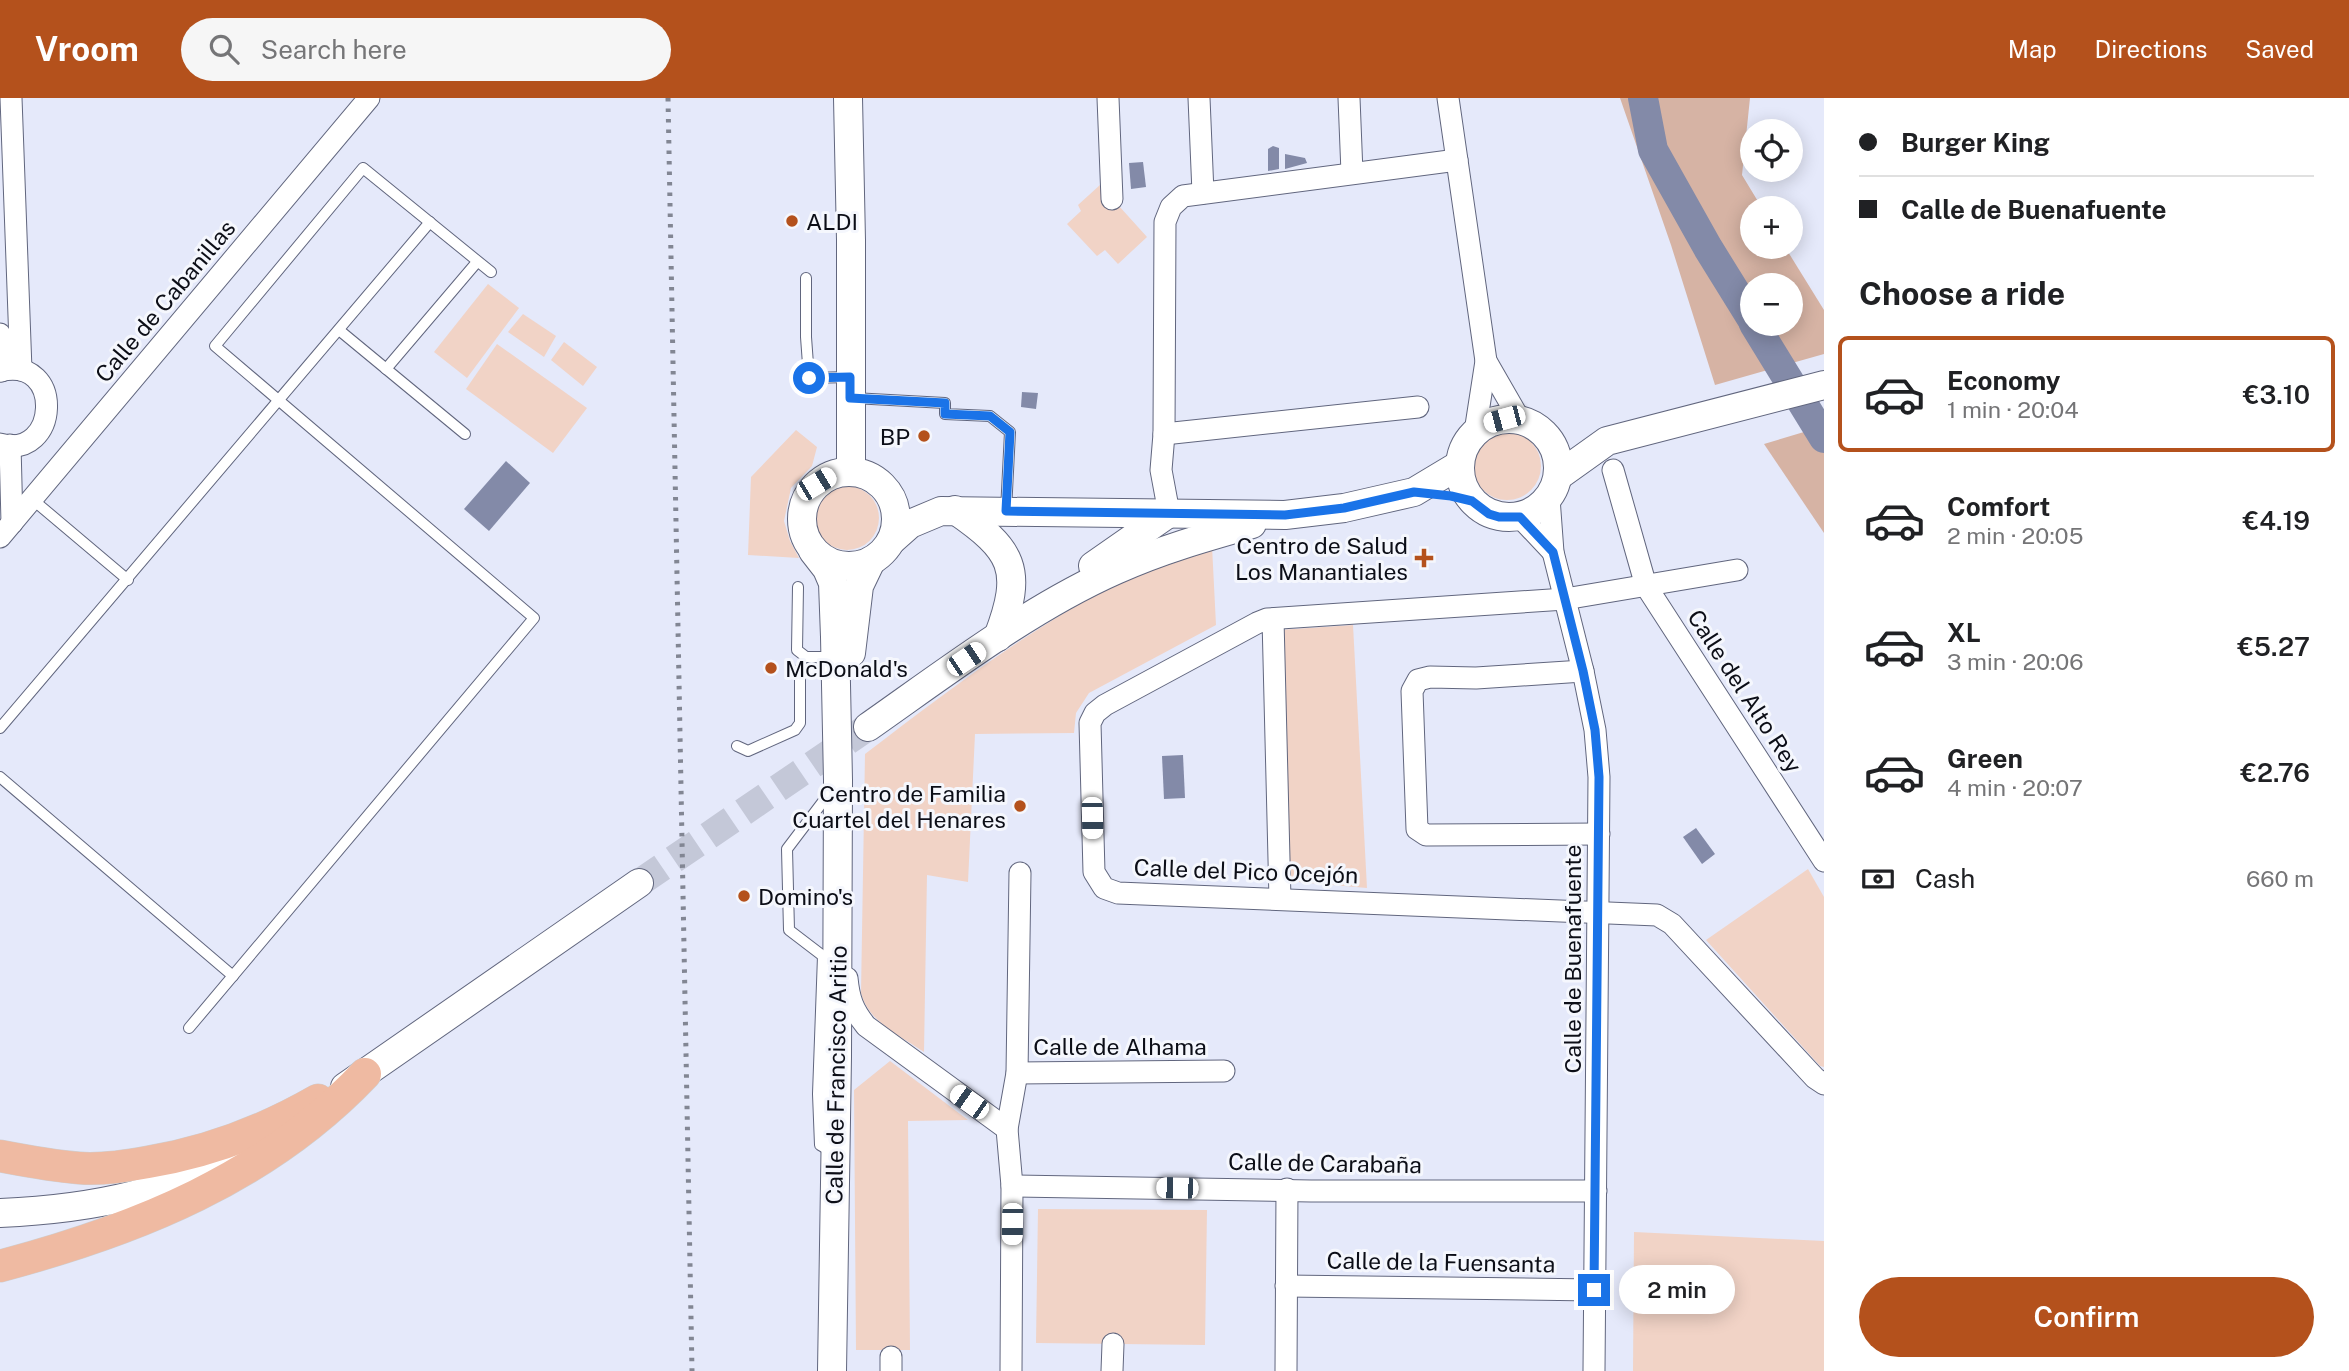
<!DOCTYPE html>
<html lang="en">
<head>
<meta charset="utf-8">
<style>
  body { margin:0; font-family:"Public Sans",sans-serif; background:#f6f6f6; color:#202124; height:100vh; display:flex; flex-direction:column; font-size:26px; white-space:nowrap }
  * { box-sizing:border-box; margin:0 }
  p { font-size:23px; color:#757577 }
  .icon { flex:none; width:38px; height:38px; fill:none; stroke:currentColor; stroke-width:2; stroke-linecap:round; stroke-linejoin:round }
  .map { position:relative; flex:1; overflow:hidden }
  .panel { display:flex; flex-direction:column; background:#fff; width:525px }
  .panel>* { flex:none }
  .banner { display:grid; align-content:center; height:154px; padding:0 35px; background:#fff }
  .tools { position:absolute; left:1740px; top:21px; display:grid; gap:14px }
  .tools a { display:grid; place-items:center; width:63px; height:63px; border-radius:50%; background:#fff; box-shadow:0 4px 18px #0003; font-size:35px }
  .end { position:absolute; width:32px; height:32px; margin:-16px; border:9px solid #1a73e8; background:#fff; box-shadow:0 0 0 4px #fff }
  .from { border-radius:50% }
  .bubble { position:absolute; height:49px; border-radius:24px; background:#fff; box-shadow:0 4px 18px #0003; font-size:23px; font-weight:600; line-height:49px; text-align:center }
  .car { position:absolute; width:21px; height:42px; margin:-21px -10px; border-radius:9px; box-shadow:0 0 5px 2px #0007; background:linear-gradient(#fff 24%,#345 0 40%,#fff 0 76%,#345 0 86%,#fff 0) }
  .banner b { display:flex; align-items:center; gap:24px; height:66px; font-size:26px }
  .banner b+b { border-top:2px solid #e0e0e0 }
  .banner i { width:18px; height:18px; background:#202124 }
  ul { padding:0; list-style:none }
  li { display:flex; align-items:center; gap:21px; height:116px; margin:0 14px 10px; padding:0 21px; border:4px solid transparent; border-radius:10px }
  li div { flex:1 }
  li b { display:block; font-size:26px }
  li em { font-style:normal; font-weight:600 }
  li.current { border-color:#b4511c }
  li>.icon { width:63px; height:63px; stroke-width:1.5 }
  h2 { padding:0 35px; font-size:32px; line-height:84px }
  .pay { display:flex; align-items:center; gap:18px; height:77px; padding:0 35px; font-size:26px }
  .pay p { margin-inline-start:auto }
  .action { display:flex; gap:14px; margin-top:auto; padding:14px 35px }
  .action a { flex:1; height:80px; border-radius:42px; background:#b4511c; color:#fff; font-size:28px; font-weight:600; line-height:80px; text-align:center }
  header { display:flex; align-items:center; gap:42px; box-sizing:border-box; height:98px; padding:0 35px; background:#b4511c; color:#fff }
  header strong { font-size:33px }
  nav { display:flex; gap:38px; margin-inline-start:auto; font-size:24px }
  .search { width:490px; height:63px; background:#f6f6f6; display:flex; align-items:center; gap:18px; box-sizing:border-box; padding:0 24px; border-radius:38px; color:#757577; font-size:26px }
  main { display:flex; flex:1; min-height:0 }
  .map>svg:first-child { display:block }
  .green { fill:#f1d3c6 }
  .forest { fill:#d6b3a4; fill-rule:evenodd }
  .water { fill:#838aa8 }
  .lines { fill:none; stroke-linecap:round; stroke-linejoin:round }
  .river { stroke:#838aa8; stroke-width:30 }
  .secondary-tunnel { stroke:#c4c8d8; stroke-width:28; stroke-dasharray:28 14; stroke-linecap:butt }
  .lane-casing { stroke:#61667e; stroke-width:12 }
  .street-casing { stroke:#61667e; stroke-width:23 }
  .secondary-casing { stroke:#61667e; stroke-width:30 }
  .primary-casing { stroke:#cecfd1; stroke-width:33 }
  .lane { stroke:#fff; stroke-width:10 }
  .street { stroke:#fff; stroke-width:21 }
  .secondary { stroke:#fff; stroke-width:28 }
  .primary { stroke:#efbaa2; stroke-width:32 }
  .rail { stroke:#828693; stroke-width:5; stroke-dasharray:3.5 7; stroke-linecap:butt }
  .route { stroke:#1a73e8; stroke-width:9 }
  .poi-dot { fill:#b4511c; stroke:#f5f7fd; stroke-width:2.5 }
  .labels { text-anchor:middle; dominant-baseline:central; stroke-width:6; stroke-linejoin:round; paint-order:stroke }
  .poi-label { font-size:23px; fill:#0c0e17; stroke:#f5f7fd; text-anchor:start }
  .street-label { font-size:23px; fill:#0c0e17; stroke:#f5f7fd }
</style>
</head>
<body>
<header>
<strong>Vroom</strong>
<div class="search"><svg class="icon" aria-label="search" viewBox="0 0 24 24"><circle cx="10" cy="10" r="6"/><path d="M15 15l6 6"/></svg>Search here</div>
<nav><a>Map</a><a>Directions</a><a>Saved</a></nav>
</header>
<main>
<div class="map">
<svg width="1824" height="1273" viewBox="0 0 1824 1273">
  <rect width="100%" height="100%" fill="#e5e9fa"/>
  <g class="green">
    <path d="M1100,87L1147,139L1118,166L1105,152L1097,158L1067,126L1081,113L1078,107Z"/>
    <path d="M488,186L519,210L467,280L434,254Z"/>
    <path d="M523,216L556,238L544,259L508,234Z"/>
    <path d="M564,244L597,269L583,288L551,262Z"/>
    <path d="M497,246L587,310L553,355L466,291Z"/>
    <path d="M796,332L817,349L812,368L791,390L784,423L790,443L799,460L748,457L751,379Z"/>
    <circle cx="1507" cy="368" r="34"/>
    <circle cx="847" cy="420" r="32"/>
    <path d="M1212,448L1216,527L1089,595L1076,615L1074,635L975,636L968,784L927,777L924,954C901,938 868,924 861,895L865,656C953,589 1041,521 1142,473C1164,462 1189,456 1212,448Z"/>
    <path d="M1353,527L1367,790L1287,783L1279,532Z"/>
    <path d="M1808,771L1824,799V969L1820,968L1706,842Z"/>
    <path d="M890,963L968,1022L908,1023L910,1252H856L854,992Z"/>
    <path d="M1038,1111L1207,1112L1205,1247L1036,1245Z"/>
    <path d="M1634,1134L1824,1143V1273H1633Z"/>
  </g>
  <g class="forest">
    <path d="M1620,0H1750L1742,77L1762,110H1752V149H1785L1824,212V256L1715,287L1671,147ZM1752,187H1790V226H1752Z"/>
    <path d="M1824,328V435L1764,346Z"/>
  </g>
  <g class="water">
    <path d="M1273,48L1279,50V71L1268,73V51Z"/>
    <path d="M1285,56L1305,60L1307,65L1285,71Z"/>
    <path d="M1143,64L1146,89L1131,91L1129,65Z"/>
    <path d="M1022,294L1038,295L1036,311L1021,309Z"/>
    <path d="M506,363L530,385L489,433L464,411Z"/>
    <path d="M1183,657L1185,700L1164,701L1162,658Z"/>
    <path d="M1696,730L1715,756L1702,766L1683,739Z"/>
  </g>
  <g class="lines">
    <g class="river">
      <path d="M1643,0L1653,52L1708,150L1752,221"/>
      <path d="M1754,226L1824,340"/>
    </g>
    <path class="secondary-tunnel" d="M639,785L868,629"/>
    <g class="lane-casing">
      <g id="lane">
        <path d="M806,180V239L809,280L850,279"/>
        <path d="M339,232L465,336"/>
        <path d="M386,271L477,164"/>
        <path d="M853,300L945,305V316L990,318L1010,334L1006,413"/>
        <path d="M32,401L128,482"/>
        <path d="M798,489L797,552L806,559H835"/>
        <path d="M0,630L430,124"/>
        <path d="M737,648L748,653L795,632L800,625V571L835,570"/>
        <path d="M0,679L233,878"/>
        <path d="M831,693L787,751L789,832L823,858L836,864"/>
        <path d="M823,858L818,996L820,1047L832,1054"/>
        <path d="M189,930L534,520L215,248L363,70L491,174"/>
      </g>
    </g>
    <g class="street-casing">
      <g id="street">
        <path d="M11,0L21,272"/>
        <path d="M1108,0L1112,101"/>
        <path d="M1199,0L1203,95"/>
        <path d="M1349,0L1352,75"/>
        <path d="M1448,0L1486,263L1475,334"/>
        <path d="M0,236L1,273"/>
        <path d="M1486,263L1520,322"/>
        <path d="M0,273C65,257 59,363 0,346"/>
        <path d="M1164,336L1418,309"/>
        <path d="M10,347L12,425"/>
        <path d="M1613,372L1646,488L1824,763"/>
        <path d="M1549,400L1553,454L1583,573L1595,632L1599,679L1594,1273"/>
        <path d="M1169,415L1161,372L1164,336L1165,124L1171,109L1183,98L1457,62"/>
        <path d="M1520,419L1553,454"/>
        <path d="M0,439L369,0"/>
        <path d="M1737,472L1565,501L1267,521L1257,525L1105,607L1095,615L1090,625L1094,774L1104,790L1118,795L1657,817L1672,826L1815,980L1824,986"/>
        <path d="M1273,521L1280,801"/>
        <path d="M1583,573L1476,580L1430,579L1418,582L1412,593L1417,731L1426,737L1599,736"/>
        <path d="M847,880C849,901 853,912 866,928L1007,1031L1012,1088L1011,1273"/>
        <path d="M1017,975L1224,973"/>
        <path d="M1007,1031L1017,975L1020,775"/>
        <path d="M1012,1088L1311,1093H1596"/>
        <path d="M1286,1188L1594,1192"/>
        <path d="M891,1273V1259"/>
        <path d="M1112,1273L1113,1246"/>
        <path d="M1286,1273L1287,1091"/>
      </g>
    </g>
    <g class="secondary-casing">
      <g id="secondary">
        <path d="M848,0L851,142V374"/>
        <circle cx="1509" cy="370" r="49"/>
        <circle cx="849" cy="421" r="47"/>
        <path d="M1558,378L1607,343L1824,287"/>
        <path d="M955,412C1013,452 1024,471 998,539"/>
        <path d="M892,442L910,426L941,413L1285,417L1344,410L1414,394L1459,367"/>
        <path d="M813,453L827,471L833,485L835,539L838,682L837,959L832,1273"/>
        <path d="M1093,468L1169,415"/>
        <path d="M851,555L859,488L871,463"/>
        <path d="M868,629C945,575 1030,510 1116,472C1160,452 1206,439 1252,426"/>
        <path d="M345,989L639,785"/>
        <path d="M0,1115C94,1111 177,1094 259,1046"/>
      </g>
    </g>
    <g class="primary-casing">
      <g id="primary">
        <path d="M0,1058C26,1063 53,1068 79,1070C102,1072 126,1068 148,1064C209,1054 264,1033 318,1002"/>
        <path d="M0,1168C136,1132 266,1080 365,976"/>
      </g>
    </g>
    <use href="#lane" class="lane"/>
    <use href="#street" class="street"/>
    <use href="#secondary" class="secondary"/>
    <use href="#primary" class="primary"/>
    <path class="rail" d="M668,0L692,1273"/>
  </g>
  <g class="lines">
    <path class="route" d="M809,280L850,279V300L945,305V316L990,318L1010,334L1006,413L1285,417L1344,410L1414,394L1451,398L1472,403L1489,416L1499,419H1520L1553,454L1583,573L1595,632L1599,679L1594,1192"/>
  </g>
  <g class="poi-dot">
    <circle cx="792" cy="123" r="7"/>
    <circle cx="924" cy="338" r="7"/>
    <path d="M1420.5 449.5h7v7h7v7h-7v7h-7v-7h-7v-7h7z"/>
    <circle cx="771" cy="570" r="7"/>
    <circle cx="1020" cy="708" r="7"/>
    <circle cx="744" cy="798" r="7"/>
  </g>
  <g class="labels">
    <g class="poi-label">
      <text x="806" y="123">ALDI</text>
      <text x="910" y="338" text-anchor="end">BP</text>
      <text x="1408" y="447" text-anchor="end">Centro de Salud<tspan x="1408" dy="26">Los Manantiales</tspan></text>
      <text x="785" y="570">McDonald's</text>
      <text x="1006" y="695" text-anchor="end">Centro de Familia<tspan x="1006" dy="26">Cuartel del Henares</tspan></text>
      <text x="758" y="798">Domino's</text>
    </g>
    <g class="street-label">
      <text transform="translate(165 203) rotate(-50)">Calle de Cabanillas</text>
      <text transform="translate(1745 593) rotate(57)">Calle del Alto Rey</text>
      <text transform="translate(1246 773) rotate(2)">Calle del Pico Ocejón</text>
      <text transform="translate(1572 861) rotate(-90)">Calle de Buenafuente</text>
      <text x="1120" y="948">Calle de Alhama</text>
      <text transform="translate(836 977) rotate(-89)">Calle de Francisco Aritio</text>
      <text transform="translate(1325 1065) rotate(1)">Calle de Carabaña</text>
      <text transform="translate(1441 1164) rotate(1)">Calle de la Fuensanta</text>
    </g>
  </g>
</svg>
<div class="tools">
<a><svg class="icon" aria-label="locate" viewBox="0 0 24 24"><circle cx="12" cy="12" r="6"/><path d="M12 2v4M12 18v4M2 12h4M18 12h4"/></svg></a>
<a>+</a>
<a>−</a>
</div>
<i class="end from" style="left:809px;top:280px"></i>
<i class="end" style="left:1594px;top:1192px"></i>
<div class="bubble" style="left:1619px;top:1167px;width:116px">2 min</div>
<i class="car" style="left:1504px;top:321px;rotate:255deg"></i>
<i class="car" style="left:816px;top:386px;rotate:59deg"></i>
<i class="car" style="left:966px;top:561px;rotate:56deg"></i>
<i class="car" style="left:1092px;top:720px;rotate:179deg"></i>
<i class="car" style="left:969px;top:1004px;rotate:305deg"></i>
<i class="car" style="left:1177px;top:1090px;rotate:271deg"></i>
<i class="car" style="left:1012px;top:1126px;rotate:181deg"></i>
</div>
<section class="panel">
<div class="banner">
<b><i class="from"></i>Burger King</b>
<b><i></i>Calle de Buenafuente</b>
</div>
<h2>Choose a ride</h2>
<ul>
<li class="current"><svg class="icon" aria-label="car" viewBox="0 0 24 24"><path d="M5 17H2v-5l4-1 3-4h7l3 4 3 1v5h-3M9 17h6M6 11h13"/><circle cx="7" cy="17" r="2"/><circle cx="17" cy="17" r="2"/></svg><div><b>Economy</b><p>1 min · 20:04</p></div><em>€3.10</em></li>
<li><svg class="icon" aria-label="car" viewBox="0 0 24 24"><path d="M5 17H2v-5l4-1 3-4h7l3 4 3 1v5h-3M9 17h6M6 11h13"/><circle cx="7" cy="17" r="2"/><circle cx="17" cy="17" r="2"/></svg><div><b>Comfort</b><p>2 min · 20:05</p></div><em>€4.19</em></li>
<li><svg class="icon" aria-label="car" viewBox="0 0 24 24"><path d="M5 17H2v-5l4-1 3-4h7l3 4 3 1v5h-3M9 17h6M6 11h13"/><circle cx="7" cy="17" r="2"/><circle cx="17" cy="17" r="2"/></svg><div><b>XL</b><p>3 min · 20:06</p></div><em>€5.27</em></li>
<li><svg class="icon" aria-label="car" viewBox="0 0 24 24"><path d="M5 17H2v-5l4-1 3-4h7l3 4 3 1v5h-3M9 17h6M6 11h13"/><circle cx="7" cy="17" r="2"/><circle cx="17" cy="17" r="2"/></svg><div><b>Green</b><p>4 min · 20:07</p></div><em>€2.76</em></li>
</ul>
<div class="pay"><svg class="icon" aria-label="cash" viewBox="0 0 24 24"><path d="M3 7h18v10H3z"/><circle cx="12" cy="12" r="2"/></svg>Cash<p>660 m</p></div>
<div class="action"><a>Confirm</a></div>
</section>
</main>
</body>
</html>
